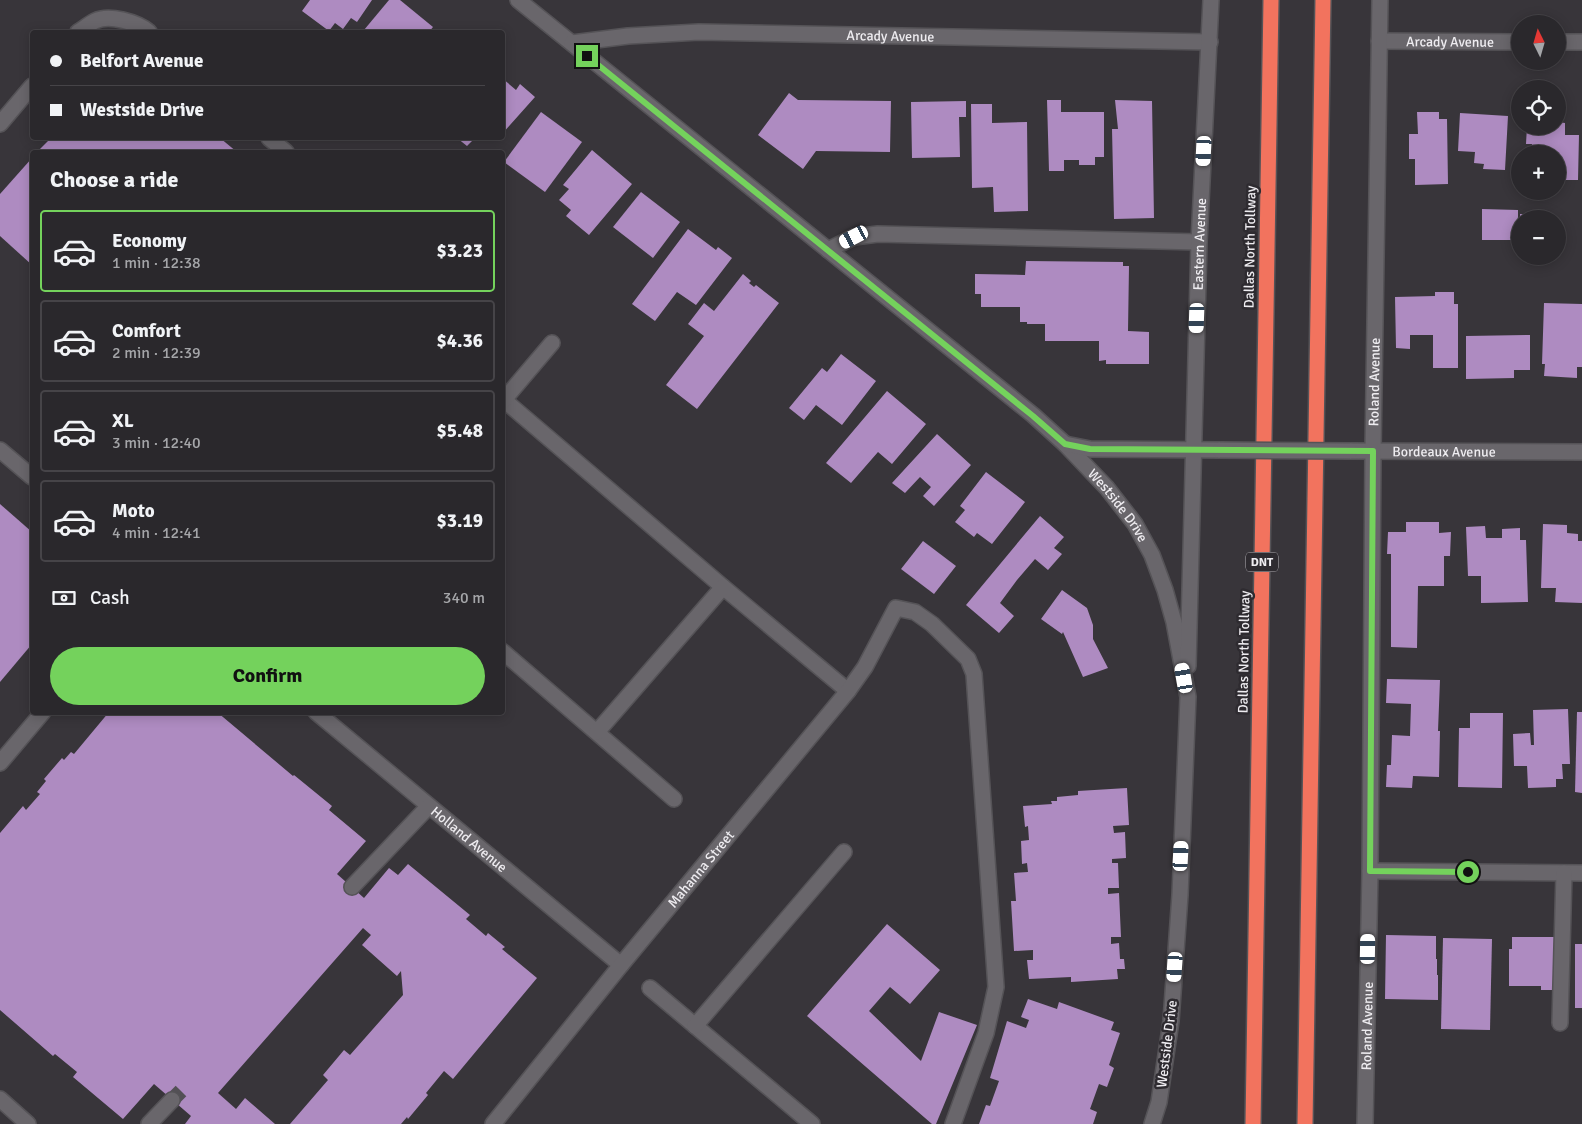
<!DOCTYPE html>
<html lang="en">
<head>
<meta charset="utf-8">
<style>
  body { margin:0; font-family:Signika,sans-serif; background:#363438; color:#f1f3f6; height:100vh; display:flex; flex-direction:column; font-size:19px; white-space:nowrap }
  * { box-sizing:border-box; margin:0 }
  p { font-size:16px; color:#a5a6a9 }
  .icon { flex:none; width:28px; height:28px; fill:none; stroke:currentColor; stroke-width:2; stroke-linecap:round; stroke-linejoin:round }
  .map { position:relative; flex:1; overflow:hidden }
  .sheet { position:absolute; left:30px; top:150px; width:475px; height:565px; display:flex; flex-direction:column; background:#2a282c; border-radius:5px; box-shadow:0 2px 12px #0003,0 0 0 1px #464448 }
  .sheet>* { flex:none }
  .banner { position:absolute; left:30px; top:30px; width:475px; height:110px; border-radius:5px; box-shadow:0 2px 12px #0003,0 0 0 1px #464448; display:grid; align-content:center; height:110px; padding:0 20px; background:#2a282c }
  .needle { width:32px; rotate:355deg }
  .buttons { position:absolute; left:1511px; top:15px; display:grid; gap:10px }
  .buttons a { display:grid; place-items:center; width:55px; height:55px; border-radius:50%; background:#2a282c; box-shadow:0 2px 12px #0003,0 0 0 1px #464448; font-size:25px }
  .end { position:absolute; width:22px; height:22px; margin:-11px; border:6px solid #74d25c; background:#111; box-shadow:0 0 0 2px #111 }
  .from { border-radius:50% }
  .car { position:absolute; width:15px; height:30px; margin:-15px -8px; border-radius:6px; box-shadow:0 0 4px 1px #0007; background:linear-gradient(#fff 24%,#345 0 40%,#fff 0 76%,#345 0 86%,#fff 0) }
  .banner b { display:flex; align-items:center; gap:18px; height:48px; font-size:19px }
  .banner b+b { border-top:1px solid #464448 }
  .banner i { width:12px; height:12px; background:#f1f3f6 }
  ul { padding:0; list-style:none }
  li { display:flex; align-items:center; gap:15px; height:82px; margin:0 10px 8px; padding:0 10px; border:2px solid #464448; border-radius:5px }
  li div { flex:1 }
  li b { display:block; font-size:19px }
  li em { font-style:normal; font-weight:700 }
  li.selected { border-color:#74d25c }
  li>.icon { width:45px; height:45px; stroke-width:1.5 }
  h2 { padding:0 20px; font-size:22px; line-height:60px }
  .pay { display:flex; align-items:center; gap:12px; height:55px; padding:0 20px; font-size:19px }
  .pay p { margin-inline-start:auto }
  .action { display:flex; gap:10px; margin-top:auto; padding:10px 20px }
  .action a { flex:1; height:58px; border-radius:30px; background:#74d25c; color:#111; font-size:20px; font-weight:700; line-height:58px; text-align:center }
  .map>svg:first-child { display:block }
  .building { fill:#ae8bc1 }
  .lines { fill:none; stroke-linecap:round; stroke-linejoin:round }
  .minor-tunnel { stroke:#535055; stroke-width:15; stroke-dasharray:15 8; stroke-linecap:butt }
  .minor-casing { stroke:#555357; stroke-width:18 }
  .highway-casing { stroke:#555357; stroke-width:18 }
  .minor { stroke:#69666b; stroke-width:15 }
  .highway { stroke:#f2735e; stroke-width:15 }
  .minor-bridge-casing { stroke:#555357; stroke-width:18; stroke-linecap:butt }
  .minor-bridge { stroke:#69666b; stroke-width:15 }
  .route { stroke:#74d25c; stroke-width:6 }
  .labels { text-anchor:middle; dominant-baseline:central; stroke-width:5; stroke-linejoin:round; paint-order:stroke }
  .shield { fill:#2e2b30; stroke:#b4b2b6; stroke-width:1 }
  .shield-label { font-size:12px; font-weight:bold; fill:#eeecf0 }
  .street-label { font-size:14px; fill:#eeecf0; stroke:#2e2b30 }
</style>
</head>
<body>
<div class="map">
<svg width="1582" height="1124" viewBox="0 0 1582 1124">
  <rect width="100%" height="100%" fill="#38353a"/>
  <g class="building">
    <path d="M310,0H372L357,22L351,18L343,29L335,23L329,31L302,11Z"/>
    <path d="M389,0H400L433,27L429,32H368L364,30Z"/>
    <path d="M502,78L516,90L520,84L535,97L502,134Z"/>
    <path d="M789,93L798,100L891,101L890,152L816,151L803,169L758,135Z"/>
    <path d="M1047,100H1061V112H1104V157H1095V165H1079V160H1064V171H1049Z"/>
    <path d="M1115,100L1152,101L1154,218L1114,219L1112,129H1118Z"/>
    <path d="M966,101V117H959L960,157L912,158L911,102Z"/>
    <path d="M971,104H992V123L1027,122L1028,211L994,212L993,187L972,188Z"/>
    <path d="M541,112L582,142L545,192L504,162Z"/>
    <path d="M1417,112H1439V119H1447L1448,184L1415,185V159H1409V134H1418Z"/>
    <path d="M1460,113L1508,116L1505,170L1483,169L1484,164L1474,163L1475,152L1458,151Z"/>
    <path d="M1558,122L1565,123V135H1579L1578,180H1558V154L1531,152L1532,144H1526L1527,126H1558Z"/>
    <path d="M51,138H220L237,152H37Z"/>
    <path d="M457,138H475L467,146Z"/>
    <path d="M592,150L632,184L589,235L566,216L571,210L559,200L569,189L563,185Z"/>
    <path d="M32,158V265L0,236V194Z"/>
    <path d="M641,192L680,222L653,258L613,227Z"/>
    <path d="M1482,209L1518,210V240H1482Z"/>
    <path d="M1520,214H1549L1548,219H1520Z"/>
    <path d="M688,229L716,250L718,247L732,258L696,305L677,292L655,321L632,304Z"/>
    <path d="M1026,261L1123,262V266H1129L1128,331L1149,332V364H1106V360L1099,361V341H1045V324H1027V322H1020V307H981V294H975V274L1025,275Z"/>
    <path d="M743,274L751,281L749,283L754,287L756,285L779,303L697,409L666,385L704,336L688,324L704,303L714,311Z"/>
    <path d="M1435,292H1454V304H1458V368H1433V335H1410V349L1396,348L1395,297L1435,296Z"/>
    <path d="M1544,303L1582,304V367H1577V378L1544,376L1545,364H1542Z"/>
    <path d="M1530,335V370H1514V378L1466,379V336Z"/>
    <path d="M841,354L876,381L842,425L816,405L804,420L789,408L822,368L827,372Z"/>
    <path d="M887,391L926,424L892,464L878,452L851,483L826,463Z"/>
    <path d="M937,434L971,465L934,506L923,496L931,487L920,477L905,493L892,483Z"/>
    <path d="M986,472L1025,502L992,544L977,533L974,537L955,522L965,510L960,506Z"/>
    <path d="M0,504L32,532V644L0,682Z"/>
    <path d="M1040,516L1064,537L1054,548L1062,554L1048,570L1035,559L1017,580L1000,603L1014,616L999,633L966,605Z"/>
    <path d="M1406,522H1439V533L1451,532L1450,556H1444V586H1418L1417,648L1391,647V554H1387L1388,532H1406Z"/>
    <path d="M1543,524L1567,525V533L1578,534V541H1582V603L1555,602L1556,588H1541Z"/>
    <path d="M1485,526L1486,538H1502V529L1520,528V540H1526L1528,602L1481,603V576H1468L1466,527Z"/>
    <path d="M923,541L956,566L934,594L901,569Z"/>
    <path d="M1062,590L1087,608L1093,625V639L1108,668L1083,677L1063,632L1062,634L1041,619Z"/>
    <path d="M1387,679L1440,680L1438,731H1440L1439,777L1413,776L1412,788L1386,787L1387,765H1391L1392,735L1410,736L1411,704L1386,703Z"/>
    <path d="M1568,709L1570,764H1562L1563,779H1556V787L1528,788L1527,766H1514L1513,734L1530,733L1531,745H1534L1533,710Z"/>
    <path d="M109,712H217L293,776L294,775L332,806L329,810L366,841L337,874L364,898L389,868L398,875L408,864L470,915L466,919L486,936L488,933L505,947L502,949L537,978L453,1079L444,1071L426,1093L428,1095L408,1119L407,1117L401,1124H290L328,1080L323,1075L344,1050L350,1055L403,995L401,971L397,976L362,945L371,935L363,928L218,1093L236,1109L245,1098L275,1124H185L191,1116L154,1084L123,1119L73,1077L77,1072L55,1054L53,1056L0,1010V833L23,806L26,810L40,794L37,792L46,781L44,779L62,758L64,760L71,752L74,754Z"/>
    <path d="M1577,712H1582V793L1575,792Z"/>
    <path d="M1470,713H1503L1502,788L1458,787L1459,728H1470Z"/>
    <path d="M1127,788L1129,825L1113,826L1114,833L1125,832L1126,858L1112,859V863H1118L1119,888H1108V894L1119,893L1121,937H1111V944L1119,943L1120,959H1124L1125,969H1117L1118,979L1071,982V977L1029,979L1027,960H1033V950L1014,951L1011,901H1016L1014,873L1028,872L1027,863L1022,864L1021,841L1029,840L1028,826L1025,827L1023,806L1052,804L1051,801H1057V797L1078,795V791Z"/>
    <path d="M887,924L940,970L910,1004L890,987L869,1011L921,1061L939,1012L977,1025L936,1124H932L807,1016Z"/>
    <path d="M1386,935L1436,936V959H1437V975H1438V1000L1385,999Z"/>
    <path d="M1512,937H1558V990H1541V986H1509V949H1512Z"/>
    <path d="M1443,938L1492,939L1490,1030L1441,1029Z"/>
    <rect x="1575" y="944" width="7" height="64"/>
    <path d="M1028,999L1057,1009L1059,1002L1114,1022L1111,1030L1120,1033L1109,1065L1114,1068L1107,1087L1099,1084L1090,1109L1097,1112L1093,1124H979L986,1105L990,1106L999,1081L990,1078L1007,1021L1026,1028L1029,1020L1021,1017Z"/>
  </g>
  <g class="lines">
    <path class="minor-tunnel" d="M172,1100L181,1091"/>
    <g class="minor-casing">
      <g id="minor">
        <path id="s1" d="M518,0L1033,415L1065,444L1107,488L1135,524L1152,555L1165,590L1174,622L1188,697L1180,895L1171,1021L1159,1102L1152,1124"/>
        <path d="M78,32C83,29 89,24 95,21C109,14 137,22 149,32"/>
        <path id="s2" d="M1379,41L1520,42"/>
        <path d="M1558,42H1582"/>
        <path id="s3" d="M572,43L628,36L699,32L1210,42"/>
        <path d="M0,124L32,86"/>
        <path d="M269,138L286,152"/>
        <path d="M828,250L854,237L878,234L1199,242"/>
        <path d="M504,400L723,587L848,691"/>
        <path d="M502,402L552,343"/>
        <path d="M1065,444L1090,449L1220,450"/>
        <path d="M0,450L32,477"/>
        <path id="s4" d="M1350,451L1582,452"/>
        <path d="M502,651L674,799"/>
        <path id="s5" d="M1188,666L1199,242L1211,0"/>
        <path id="s6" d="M316,712L621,965"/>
        <path d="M597,732L723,587"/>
        <path d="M0,763L43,712"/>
        <path d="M1370,871L1582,873"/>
        <path d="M352,887L428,807"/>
        <path d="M650,988L812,1124"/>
        <path d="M1560,1023L1564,873"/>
        <path d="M695,1026L844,852"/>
        <path d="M0,1099L28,1124"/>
        <path d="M149,1124L172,1100"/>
        <path id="s7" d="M493,1124L621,965L848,691L865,667L896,608L915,612L932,624L968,659L974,674L996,987L986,1033L953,1124"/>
        <path id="s8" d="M1365,1124L1370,871L1373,451L1380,0"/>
      </g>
    </g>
    <g class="highway-casing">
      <g id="highway">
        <path d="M1253,1124L1271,0"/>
        <path d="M1305,1124L1323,0"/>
      </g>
    </g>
    <use href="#minor" class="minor"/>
    <use href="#highway" class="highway"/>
    <g class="minor-bridge-casing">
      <path id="minor-bridge" d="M1220,450L1350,451"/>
    </g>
    <use href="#minor-bridge" class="minor-bridge"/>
  </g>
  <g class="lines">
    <path class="route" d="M587,56L1033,416L1065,444L1090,449L1373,451L1370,871L1468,872"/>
  </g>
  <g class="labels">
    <rect class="shield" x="1246" y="552.5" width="32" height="19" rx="4"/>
    <g class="shield-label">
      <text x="1262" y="562">DNT</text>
    </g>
    <g class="street-label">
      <text stroke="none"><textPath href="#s3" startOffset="319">Arcady Avenue</textPath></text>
      <text stroke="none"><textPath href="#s2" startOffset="71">Arcady Avenue</textPath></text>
      <text stroke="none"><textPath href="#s5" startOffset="422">Eastern Avenue</textPath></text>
      <text transform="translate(1250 247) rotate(-89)">Dallas North Tollway</text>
      <text stroke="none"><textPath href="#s8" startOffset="742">Roland Avenue</textPath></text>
      <text stroke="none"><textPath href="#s4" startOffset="94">Bordeaux Avenue</textPath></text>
      <text stroke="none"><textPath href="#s1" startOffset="786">Westside Drive</textPath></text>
      <text transform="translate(1244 652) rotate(-89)">Dallas North Tollway</text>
      <text stroke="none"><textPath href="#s6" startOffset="199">Holland Avenue</textPath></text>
      <text stroke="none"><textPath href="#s7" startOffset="329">Mahanna Street</textPath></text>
      <text stroke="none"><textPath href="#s8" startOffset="98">Roland Avenue</textPath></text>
      <text transform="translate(1167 1044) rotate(-83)">Westside Drive</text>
    </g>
  </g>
</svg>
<div class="buttons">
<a><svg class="needle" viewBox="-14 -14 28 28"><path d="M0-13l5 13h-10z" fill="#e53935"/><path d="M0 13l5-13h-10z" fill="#a5a6a9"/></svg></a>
<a><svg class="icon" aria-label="locate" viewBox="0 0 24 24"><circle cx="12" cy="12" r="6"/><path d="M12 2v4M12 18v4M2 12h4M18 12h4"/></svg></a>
<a>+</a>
<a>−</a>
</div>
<i class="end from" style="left:1468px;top:872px"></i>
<i class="end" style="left:587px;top:56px"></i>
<i class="car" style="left:1204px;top:151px;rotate:183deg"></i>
<i class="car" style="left:854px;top:237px;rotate:243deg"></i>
<i class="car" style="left:1197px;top:318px;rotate:182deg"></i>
<i class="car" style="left:1184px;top:678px;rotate:350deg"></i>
<i class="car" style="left:1181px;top:856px;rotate:3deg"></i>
<i class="car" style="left:1368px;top:949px;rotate:1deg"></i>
<i class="car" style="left:1175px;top:967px;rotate:184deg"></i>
<div class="banner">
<b><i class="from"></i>Belfort Avenue</b>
<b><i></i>Westside Drive</b>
</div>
<section class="sheet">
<h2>Choose a ride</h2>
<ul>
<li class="selected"><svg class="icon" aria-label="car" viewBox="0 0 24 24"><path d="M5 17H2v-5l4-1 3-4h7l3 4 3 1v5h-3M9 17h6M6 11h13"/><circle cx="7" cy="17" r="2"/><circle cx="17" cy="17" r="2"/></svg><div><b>Economy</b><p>1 min · 12:38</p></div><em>$3.23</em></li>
<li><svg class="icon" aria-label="car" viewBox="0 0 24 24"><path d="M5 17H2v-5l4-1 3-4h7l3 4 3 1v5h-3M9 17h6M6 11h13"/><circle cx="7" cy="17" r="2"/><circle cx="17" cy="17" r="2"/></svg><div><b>Comfort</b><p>2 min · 12:39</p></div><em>$4.36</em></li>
<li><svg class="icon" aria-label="car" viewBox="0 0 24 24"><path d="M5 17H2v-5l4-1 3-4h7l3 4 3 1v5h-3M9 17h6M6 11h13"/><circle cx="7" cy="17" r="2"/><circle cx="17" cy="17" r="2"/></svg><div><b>XL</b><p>3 min · 12:40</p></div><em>$5.48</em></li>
<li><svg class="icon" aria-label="car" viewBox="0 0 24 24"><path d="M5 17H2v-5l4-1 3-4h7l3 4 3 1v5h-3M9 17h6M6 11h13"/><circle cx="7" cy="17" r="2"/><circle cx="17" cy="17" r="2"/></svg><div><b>Moto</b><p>4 min · 12:41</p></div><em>$3.19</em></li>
</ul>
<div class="pay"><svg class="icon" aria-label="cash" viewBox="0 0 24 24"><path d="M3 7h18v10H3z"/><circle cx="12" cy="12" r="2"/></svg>Cash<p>340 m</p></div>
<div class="action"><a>Confirm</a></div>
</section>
</div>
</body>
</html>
